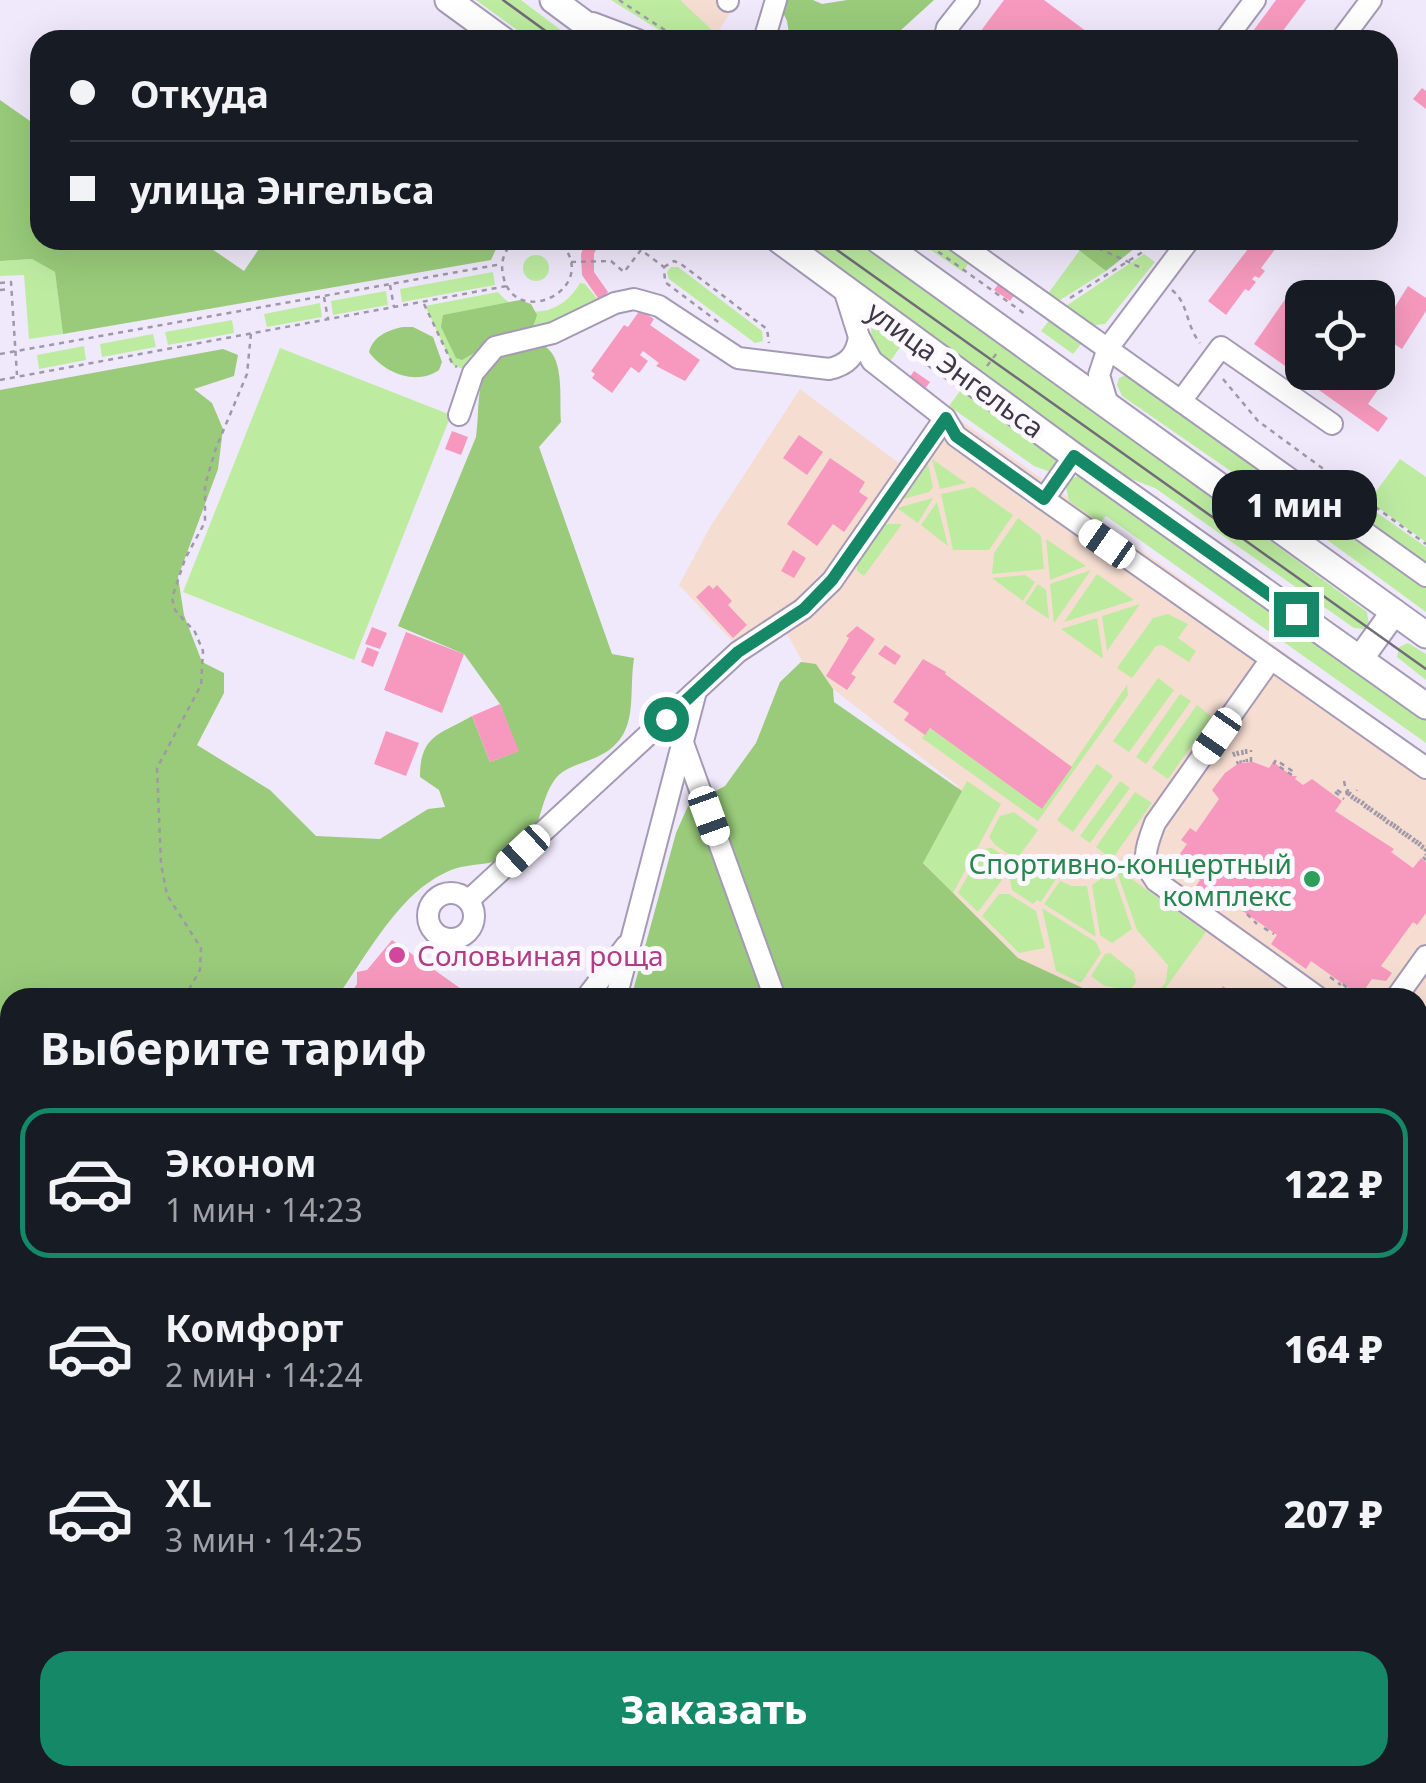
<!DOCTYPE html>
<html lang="ru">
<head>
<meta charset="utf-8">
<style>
  body { margin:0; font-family:"Noto Sans",sans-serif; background:#242831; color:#f1f3f6; height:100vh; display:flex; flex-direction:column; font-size:38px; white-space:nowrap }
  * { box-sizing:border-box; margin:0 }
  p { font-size:32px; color:#9ea1a6 }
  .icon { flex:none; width:55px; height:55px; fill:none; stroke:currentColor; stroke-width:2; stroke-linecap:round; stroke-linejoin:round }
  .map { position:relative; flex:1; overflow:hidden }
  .side { position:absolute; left:0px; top:988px; width:1428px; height:798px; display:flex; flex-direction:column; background:#171b24; border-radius:30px 30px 0 0; box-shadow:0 10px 40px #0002 }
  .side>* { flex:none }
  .hud { position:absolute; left:30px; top:30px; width:1368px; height:220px; border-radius:30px; box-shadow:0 10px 40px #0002; display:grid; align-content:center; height:220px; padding:0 40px; background:#171b24 }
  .tools { position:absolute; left:1285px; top:280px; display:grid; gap:20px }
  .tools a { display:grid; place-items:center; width:110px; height:110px; border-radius:20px; background:#171b24; box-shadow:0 10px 40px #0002; font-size:50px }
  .end { position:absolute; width:45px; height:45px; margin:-22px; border:12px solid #158868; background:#fff; box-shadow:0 0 0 5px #fff }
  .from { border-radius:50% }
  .bubble { position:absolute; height:70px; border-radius:30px; background:#171b24; box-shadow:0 10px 40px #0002; font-size:32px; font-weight:800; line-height:70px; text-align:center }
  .car { position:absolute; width:30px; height:60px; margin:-30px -15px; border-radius:12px; box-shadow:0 0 8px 2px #0007; background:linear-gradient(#fff 24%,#345 0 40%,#fff 0 76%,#345 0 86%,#fff 0) }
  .hud b { display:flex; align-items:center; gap:35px; height:95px; font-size:38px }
  .hud b+b { border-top:2px solid #363941 }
  .hud i { width:25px; height:25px; background:#f1f3f6 }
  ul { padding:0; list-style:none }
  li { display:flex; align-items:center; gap:30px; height:150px; margin:0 20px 15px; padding:0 20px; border:5px solid transparent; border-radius:30px }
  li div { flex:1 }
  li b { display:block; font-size:38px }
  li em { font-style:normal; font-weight:800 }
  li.current { border-color:#158868 }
  li>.icon { width:90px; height:90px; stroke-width:1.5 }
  h2 { padding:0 40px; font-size:45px; line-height:120px }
  .primary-button { display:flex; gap:20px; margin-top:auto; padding:20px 40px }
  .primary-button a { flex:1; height:115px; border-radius:30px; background:#158868; color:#fff; font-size:40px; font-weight:800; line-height:115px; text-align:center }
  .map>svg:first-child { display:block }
  .commercial { fill:#f5ddd2 }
  .green { fill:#bdeca1 }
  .forest { fill:#99cb7a }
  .building { fill:#f799be }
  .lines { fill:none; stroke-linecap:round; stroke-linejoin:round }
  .minor-casing { stroke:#a59ab6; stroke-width:24 }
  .major-casing { stroke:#a59ab6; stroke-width:29 }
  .path { stroke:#9e98a7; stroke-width:2.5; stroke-dasharray:5 5; stroke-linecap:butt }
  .minor { stroke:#fff; stroke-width:20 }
  .major { stroke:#fff; stroke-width:25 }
  .tram { stroke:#726c7a; stroke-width:2.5 }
  .route { stroke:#158868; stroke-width:12 }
  .leisure-dot { fill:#2e9e5b; stroke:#fbf9ff; stroke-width:4 }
  .hotel-dot { fill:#d1479c; stroke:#fbf9ff; stroke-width:4 }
  .labels { text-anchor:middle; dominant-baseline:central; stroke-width:10; stroke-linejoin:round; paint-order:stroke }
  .street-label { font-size:28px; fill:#3d3844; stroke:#fbf9ff }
  .leisure-label { font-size:28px; fill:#27864d; stroke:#fbf9ff; text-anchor:end }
  .hotel-label { font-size:28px; fill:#b23c85; stroke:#fbf9ff; text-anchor:start }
</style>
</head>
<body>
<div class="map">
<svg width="1426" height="1783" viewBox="0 0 1426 1783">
  <rect width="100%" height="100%" fill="#f0e9fb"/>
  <g class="commercial">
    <path d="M676,0H738L717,34Z"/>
    <path d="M800,389L911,472L950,413L1426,754V1005L1418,1016V998L1050,997L919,862L958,786L806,668L780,621L734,643L679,585L710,527Z"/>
    <path d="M1418,1026L1426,1032V1208L1418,1199Z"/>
  </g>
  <g class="green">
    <path d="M476,0H521L574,40H531Z"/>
    <path d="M611,0H680L713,31L708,40H675Z"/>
    <path d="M795,240H860L1367,612L1369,625L1364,629L1354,628L1155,488L1126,477Z"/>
    <path d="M916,240H949L971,259L963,272Z"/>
    <path d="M1080,250L1106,271L1054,304L1047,295Z"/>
    <path d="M1144,254L1155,262L1105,324L1088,326L1060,310Z"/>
    <circle cx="536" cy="268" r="13"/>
    <path d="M32,259L55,272L63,334L29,339L24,275L0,276V261Z"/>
    <path d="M671,267H678L762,331L763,341L755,343L669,279L667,272Z"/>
    <path d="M493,272L495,285L402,302L400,289Z"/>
    <path d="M580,283L585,284L600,302L472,373L453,365L425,306L498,292C524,323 562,315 580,283Z"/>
    <path d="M386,291L388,305L333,315L331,301Z"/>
    <path d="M320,303L322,317L267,327L264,314Z"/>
    <path d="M1053,315L1086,338L1073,354L1041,331Z"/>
    <path d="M232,320L234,333L168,345L165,332Z"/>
    <path d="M873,321L903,343L889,363C877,351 867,338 873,321Z"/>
    <path d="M153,334L156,347L102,357L100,344Z"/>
    <path d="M84,346L86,360L39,369L37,355Z"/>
    <path d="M280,348L451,415L354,660L183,592Z"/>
    <path d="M1130,373L1426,580V612L1274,501L1122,396L1117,385L1119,378Z"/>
    <path d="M963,387L1063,459L1056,474L1034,466L949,406Z"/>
    <path d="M932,459L966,483L940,489Z"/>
    <path d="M1400,459L1426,477V542L1369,501Z"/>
    <path d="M928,464L933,487L929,492L903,499Z"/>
    <path d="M1078,476L1088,479L1426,719V743L1106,516L1100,523L1069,501L1066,487L1072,478Z"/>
    <path d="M973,487L1013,515L989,550H953L941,494Z"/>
    <path d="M933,498L918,523L897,508Z"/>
    <path d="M937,502L948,546L921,525Z"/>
    <path d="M1366,505L1426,547V573L1353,521Z"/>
    <path d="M1018,518L1041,536L1044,569L992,574L994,553Z"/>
    <path d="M885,524H902L864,576L857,571V564Z"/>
    <path d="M1046,539L1086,566L1050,580Z"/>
    <path d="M1091,570L1054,623L1050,584Z"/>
    <path d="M1097,574L1134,600L1064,622Z"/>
    <path d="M1025,575L1035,582L1023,601L992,578Z"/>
    <path d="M1038,584L1046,590L1049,619L1025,603Z"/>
    <path d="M1140,604L1107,651L1102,616Z"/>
    <path d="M1168,614L1188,624L1178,638L1196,651L1189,662L1162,645L1156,646L1132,678L1117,668L1153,618Z"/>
    <path d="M1097,618L1103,657L1102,658L1061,629Z"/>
    <path d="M1408,643L1426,654V680L1397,657L1399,647Z"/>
    <path d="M1158,678L1174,690L1129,752L1113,741Z"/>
    <path d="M1127,685L1128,695L1038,821L922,738L930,728L1042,809Z"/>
    <path d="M1180,694L1191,701L1146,764L1136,757Z"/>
    <path d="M1197,705L1212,717L1168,779L1152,768Z"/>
    <path d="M1097,764L1113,776L1073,832L1057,820Z"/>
    <path d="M967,781L1001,804L953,893L923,862Z"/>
    <path d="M1120,781L1130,788L1090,843L1080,836Z"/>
    <path d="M1135,792L1152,803L1112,859L1096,847Z"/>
    <path d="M1014,812L1038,830L1020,855L1013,857L995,845L989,837L1000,816Z"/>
    <path d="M992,848L1014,863L1008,872L974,865L982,849Z"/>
    <path d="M1041,855L1047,869L1056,879L1041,902L1037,900L1033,904L1012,890L1010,879L1024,859Z"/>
    <path d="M972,868L1005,876L978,912L958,893Z"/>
    <path d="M1119,870L1206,932L1159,997H1134L1154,996L1166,982L1168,965L1137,930L1117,872Z"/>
    <path d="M1112,871L1132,929L1112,943L1100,935L1092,885Z"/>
    <path d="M1060,881L1072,886H1087L1096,937L1044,904Z"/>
    <path d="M999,894H1009L1036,911L1045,948L1019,953L982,916Z"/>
    <path d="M1042,908L1096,942L1101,953L1081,983L1056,971Z"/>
    <path d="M1110,953L1134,972L1136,982L1130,990L1105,986L1091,976L1105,954Z"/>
  </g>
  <g class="forest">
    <path d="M777,0H813L822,4L847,0H934L890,40H790L787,21Z"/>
    <path d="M0,100L40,128V240H199L244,271L265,240H500L491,260L63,334L55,272L32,259L0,261Z"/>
    <path d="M1124,240L1135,248L1106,271L1067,241Z"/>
    <path d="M520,300L531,304L537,315L533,327L522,335L497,340L462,360L456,358L441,327L443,315Z"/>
    <path d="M403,327H413L433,337L442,362L439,370C416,386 384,373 369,352C373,336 388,330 403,327Z"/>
    <path d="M540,344C566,353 559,398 561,422L539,447L612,654L634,658C628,698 641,737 597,757C584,763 565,767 556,778C538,801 542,834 520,851C503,864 480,863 461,867C449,869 431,880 421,888C387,916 362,962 337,997L10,998V1447L0,1481V390L223,349L238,355L234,376L194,389L212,403L223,429L218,469L178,577L184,615L202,662L224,673V693L197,745L270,790L316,836L380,839L428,809L445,807L439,790L420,777C420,735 439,735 472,716L490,762L518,751L500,704L464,654L398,626L476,437C480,408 475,380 494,355Z"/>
    <path d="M801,662L816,664L833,689L834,702L962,791L923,863L1018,958L1087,990L1088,998H631L676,833L688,806L725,786L756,743L780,682Z"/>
    <path d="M1418,1180L1426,1186V1359H1418Z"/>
    <path d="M10,1527V1775H762L768,1778L777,1775H905L908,1783H0V1579Z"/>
    <path d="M1426,1549V1783H1106L1103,1775H1418V1558Z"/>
    <path d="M950,1775H1048L1050,1783H952Z"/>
  </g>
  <g class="building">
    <path d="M1004,0H1044L1098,40H974Z"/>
    <path d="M1276,0H1306L1276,40H1265L1253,31Z"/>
    <path d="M1422,88L1426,91V109L1413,99Z"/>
    <path d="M586,240H600L594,254V272L608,292L600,301L582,275L581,254Z"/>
    <path d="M1255,240H1282L1261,268L1265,271L1259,278L1255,276L1252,279L1256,282L1249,291L1245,289L1226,315L1208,301Z"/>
    <path d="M999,283L1015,294L1010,301L994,290Z"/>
    <path d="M1408,286L1426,298V311L1402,349L1378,334Z"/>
    <path d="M1293,288L1302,295V312L1297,319L1302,323V372H1373L1384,381L1368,404L1388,418L1378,432L1254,344Z"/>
    <path d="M640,310L654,319L650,325L700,360L685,381L656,366L659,363L643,351L640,355L648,361L639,373L631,367L612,393L592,378L595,374L591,371L624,325L628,327Z"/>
    <path d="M914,371L930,382L925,389L909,378Z"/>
    <path d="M452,431L468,437L461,455L445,449Z"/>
    <path d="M799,435L823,452L807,475L783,458Z"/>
    <path d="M830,458L865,482L859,492L868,498L844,532L833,524L817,546L787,524Z"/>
    <path d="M793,550L806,558L794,578L781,571Z"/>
    <path d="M709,585L713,589L717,585L732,601L728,605L747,625L733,638L696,597Z"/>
    <path d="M857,626L875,639L851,674L856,677L847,690L826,676L849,638L846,636Z"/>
    <path d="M372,627L387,633L380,649L365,644Z"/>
    <path d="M406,632L464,654L442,713L384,690Z"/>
    <path d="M885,645L901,656L895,665L878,654Z"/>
    <path d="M367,647L379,652L373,667L361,662Z"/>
    <path d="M923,659L946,672L945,674L1072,767L1042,809L930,728L925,735L904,720L909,713L893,702Z"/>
    <path d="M500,704L519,751L490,762L472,716Z"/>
    <path d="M386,731L419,743L406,776L374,764Z"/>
    <path d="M1253,762L1269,768L1273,762L1292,776H1297L1295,779L1303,785L1312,779L1342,801L1335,811L1394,849L1391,852L1413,868L1421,858L1426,862V913L1417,925L1413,922L1381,966L1392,973L1386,981L1372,979L1360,996L1311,961L1306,969L1271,944L1277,935L1231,903L1228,907L1217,899L1220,895L1216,892L1211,898L1196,886L1200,880L1174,862L1187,844L1181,840L1190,828L1196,832L1219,799L1212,790L1225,773L1239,763Z"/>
    <path d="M392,940L474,998H348L357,984V972L367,970Z"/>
    <path d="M1223,986L1238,998H1214Z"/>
    <path d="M1418,1139L1426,1145V1163L1418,1157Z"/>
  </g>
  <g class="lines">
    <g class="minor-casing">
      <g id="minor">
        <path d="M728,0V1"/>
        <path d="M593,23L638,40"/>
        <path d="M764,40L776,0"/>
        <path d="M944,40L947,28L969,0"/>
        <path d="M1225,40L1255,0"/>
        <path d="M1341,40L1371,0"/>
        <path d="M955,240L1426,576"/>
        <path d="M843,286L859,337L872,361L945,418L956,436L1044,499L1074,456"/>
        <path d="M1181,401L1221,347L1332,424"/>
        <path d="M1108,405L1099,375L1108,348L1189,240"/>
        <path d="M459,415L473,373L495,347L553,333L615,303L634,299L659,306L738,358L829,369C847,365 856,356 859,337"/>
        <path d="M1044,499L1426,768"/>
        <path d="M1271,659L1155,823C1146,847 1140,859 1156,881L1319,998"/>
        <path d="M683,743L775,998"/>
        <circle cx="451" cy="916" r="23"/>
        <path d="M469,900L738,652L803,609L832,581L945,418"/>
        <path d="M586,998L626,946"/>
        <path d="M616,998L695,695"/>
        <path d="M1396,998L1426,956"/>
        <path d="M1418,1068L1426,1076"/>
        <path d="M933,1775L936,1783"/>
      </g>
    </g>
    <g class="major-casing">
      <g id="major">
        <path d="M448,0L503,40"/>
        <path d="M553,0L607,40"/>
        <path d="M779,240L1074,456L1426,706"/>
        <path d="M878,240L1426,635"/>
        <path d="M1360,659L1394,612"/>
      </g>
    </g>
    <g class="path">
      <path d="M619,0L680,40"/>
      <path d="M515,240C505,250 500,260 503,275C514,332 606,287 558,240"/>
      <path d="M922,240L1025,314"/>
      <path d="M1080,240L1144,269"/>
      <path d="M571,262L611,261L624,272L641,250L664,267L665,282L721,324"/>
      <path d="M664,267L674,261L681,264L767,329L769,343"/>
      <path d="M0,283L11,282L17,375"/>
      <path d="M390,285L394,307"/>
      <path d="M0,290L10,289"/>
      <path d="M1172,290C1189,304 1185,324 1200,343"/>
      <path d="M324,297L328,319"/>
      <path d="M1070,298L1141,253L1151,240"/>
      <path d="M424,304L453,365L457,367"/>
      <path d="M0,354L502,264"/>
      <path d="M987,366L997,353"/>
      <path d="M1223,379L1258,421L1426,544"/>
      <path d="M0,380L507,286"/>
      <path d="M1246,749L1247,762"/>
      <path d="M1242,750L1244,762"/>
      <path d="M1237,751L1241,763"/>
      <path d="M1233,752L1238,764"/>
      <path d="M1251,762V750"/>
      <path d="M1292,775L1274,763L1276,760L1294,772"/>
      <path d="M1344,781L1347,795"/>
      <path d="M1337,790L1345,795"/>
      <path d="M1335,792L1344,799"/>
      <path d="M1347,794L1349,785"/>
      <path d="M1348,796L1354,788"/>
      <path d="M1351,799L1357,790"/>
      <path d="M1354,801L1360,793"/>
      <path d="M1357,803L1363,795"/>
      <path d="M1361,805L1367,797"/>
      <path d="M1364,808L1370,800"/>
      <path d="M1367,810L1373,802"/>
      <path d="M1370,812L1376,804"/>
      <path d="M1374,815L1380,807"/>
      <path d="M1377,817L1383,809"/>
      <path d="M1380,819L1386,811"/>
      <path d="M1383,821L1389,813"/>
      <path d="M1386,824L1392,816"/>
      <path d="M1390,826L1395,818"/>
      <path d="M1393,828L1398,820"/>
      <path d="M1396,830L1400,824"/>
      <path d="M1399,833L1403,826"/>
      <path d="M1402,835L1407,829"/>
      <path d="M1405,837L1410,831"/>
      <path d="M1408,839L1413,833"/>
      <path d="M1412,842L1417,836"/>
      <path d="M1415,844L1420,838"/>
      <path d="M1418,846L1423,840"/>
      <path d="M1421,849L1426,842"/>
      <path d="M1424,851L1426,849"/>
      <path d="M1425,854L1426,855"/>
      <path d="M1423,857L1426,860"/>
      <path d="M1247,914L1257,924"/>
      <path d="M1264,928L1274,934"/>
      <path d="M1330,977L1341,985"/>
      <path d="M1343,984L1354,995"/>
      <path d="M184,998L200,970L201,948L167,895L161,864L157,768L201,685L203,651L195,632L175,610L172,598L185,559L205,522V485L216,448L247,374L251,333"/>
      <path d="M0,1463L10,1468"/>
      <path d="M44,1783L48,1775"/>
      <path d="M288,1783L293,1775"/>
      <path d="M326,1783L327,1775"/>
    </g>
    <use href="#minor" class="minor"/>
    <use href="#major" class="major"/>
    <g class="tram">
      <path d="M503,0L558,40"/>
      <path d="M823,240L1426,669"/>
    </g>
  </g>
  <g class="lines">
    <path class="route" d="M666,719L738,652L804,609L832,580L946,418L956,436L1044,499L1074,456L1296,614"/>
  </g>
  <circle class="leisure-dot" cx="1312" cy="879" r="10"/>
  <circle class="hotel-dot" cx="397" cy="955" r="10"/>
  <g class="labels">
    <g class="street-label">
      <text transform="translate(956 369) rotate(36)">улица Энгельса</text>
    </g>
    <g class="leisure-label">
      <text x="1292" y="863">Спортивно-концертный<tspan x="1292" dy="32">комплекс</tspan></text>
    </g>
    <g class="hotel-label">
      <text x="417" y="955">Соловьиная роща</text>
    </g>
  </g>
</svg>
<div class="tools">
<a><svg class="icon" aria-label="locate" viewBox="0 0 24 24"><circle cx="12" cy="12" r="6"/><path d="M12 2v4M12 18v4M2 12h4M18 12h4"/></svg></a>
</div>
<i class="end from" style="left:666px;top:719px"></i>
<i class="end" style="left:1296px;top:614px"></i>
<div class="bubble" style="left:1212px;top:470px;width:165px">1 мин</div>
<i class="car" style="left:1107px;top:544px;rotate:305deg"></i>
<i class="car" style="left:1217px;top:736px;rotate:215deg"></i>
<i class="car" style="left:709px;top:816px;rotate:160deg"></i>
<i class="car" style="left:523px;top:851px;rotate:227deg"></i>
<div class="hud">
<b><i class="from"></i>Откуда</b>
<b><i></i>улица Энгельса</b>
</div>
<section class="side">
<h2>Выберите тариф</h2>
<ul>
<li class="current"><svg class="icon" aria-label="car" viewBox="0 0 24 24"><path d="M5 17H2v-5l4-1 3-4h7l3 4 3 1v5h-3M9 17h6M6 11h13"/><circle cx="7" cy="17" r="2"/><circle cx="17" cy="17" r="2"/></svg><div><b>Эконом</b><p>1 мин · 14:23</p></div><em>122 ₽</em></li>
<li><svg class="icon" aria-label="car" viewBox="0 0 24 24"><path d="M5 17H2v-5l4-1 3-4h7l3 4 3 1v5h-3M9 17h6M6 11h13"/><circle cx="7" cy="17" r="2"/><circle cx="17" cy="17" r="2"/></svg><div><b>Комфорт</b><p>2 мин · 14:24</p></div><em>164 ₽</em></li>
<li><svg class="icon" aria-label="car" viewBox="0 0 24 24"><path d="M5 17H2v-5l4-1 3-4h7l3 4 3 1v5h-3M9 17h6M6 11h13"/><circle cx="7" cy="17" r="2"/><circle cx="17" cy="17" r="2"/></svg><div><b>XL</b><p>3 мин · 14:25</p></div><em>207 ₽</em></li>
</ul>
<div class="primary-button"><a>Заказать</a></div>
</section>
</div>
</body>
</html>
